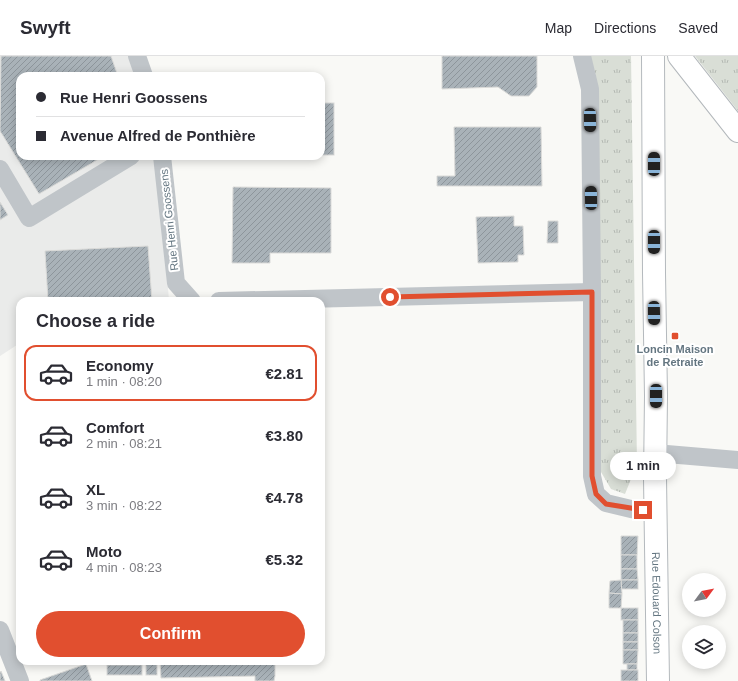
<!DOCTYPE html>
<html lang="en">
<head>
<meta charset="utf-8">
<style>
  body { margin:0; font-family:Helvetica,sans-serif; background:#f7f7f7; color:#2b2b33; height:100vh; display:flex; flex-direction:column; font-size:15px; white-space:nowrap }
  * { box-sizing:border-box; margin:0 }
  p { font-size:13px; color:#7c7c81 }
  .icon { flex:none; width:22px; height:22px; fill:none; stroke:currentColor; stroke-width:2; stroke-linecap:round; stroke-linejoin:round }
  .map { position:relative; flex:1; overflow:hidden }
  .sheet { position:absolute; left:16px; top:241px; width:309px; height:368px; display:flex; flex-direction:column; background:#fff; border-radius:12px; box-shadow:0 2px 10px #0003 }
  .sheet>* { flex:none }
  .guide { position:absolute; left:16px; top:16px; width:309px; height:88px; border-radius:12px; box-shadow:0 2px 10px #0003; display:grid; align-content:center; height:88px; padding:0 20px; background:#fff }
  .needle { width:26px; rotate:58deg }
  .controls { position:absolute; left:682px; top:517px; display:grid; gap:8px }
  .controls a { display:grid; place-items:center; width:44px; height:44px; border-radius:50%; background:#fff; box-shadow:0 2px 10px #0003; font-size:20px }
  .end { position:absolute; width:18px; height:18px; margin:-9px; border:5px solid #e14f2f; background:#fff; box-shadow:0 0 0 2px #fff }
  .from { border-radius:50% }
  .bubble { position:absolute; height:28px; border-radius:14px; background:#fff; box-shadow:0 2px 10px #0003; font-size:13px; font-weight:800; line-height:28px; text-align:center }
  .car { position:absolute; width:12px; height:24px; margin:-12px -6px; border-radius:5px; box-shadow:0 0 3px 1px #0007; background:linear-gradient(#222 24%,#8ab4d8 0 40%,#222 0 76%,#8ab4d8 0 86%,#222 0) }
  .guide b { display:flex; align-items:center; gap:14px; height:38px; font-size:15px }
  .guide b+b { border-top:1px solid #e1e1e2 }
  .guide i { width:10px; height:10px; background:#2b2b33 }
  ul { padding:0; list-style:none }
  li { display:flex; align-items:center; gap:12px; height:56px; margin:0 8px 6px; padding:0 12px; border:2px solid transparent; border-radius:12px }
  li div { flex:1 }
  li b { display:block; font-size:15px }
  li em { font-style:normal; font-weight:800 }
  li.active { border-color:#e14f2f }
  li>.icon { width:36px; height:36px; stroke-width:1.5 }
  h2 { padding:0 20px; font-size:18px; line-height:48px }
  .primary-button { display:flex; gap:8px; margin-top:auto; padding:8px 20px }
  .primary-button a { flex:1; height:46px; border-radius:24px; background:#e14f2f; color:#fff; font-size:16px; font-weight:800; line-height:46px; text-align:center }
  header { display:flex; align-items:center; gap:24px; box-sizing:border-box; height:56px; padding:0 20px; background:#fff; border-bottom:1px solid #e1e1e2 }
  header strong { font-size:19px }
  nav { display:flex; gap:22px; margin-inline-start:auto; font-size:14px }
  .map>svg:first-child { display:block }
  .built { fill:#eaebea }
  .grass { fill:url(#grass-tufts) }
  .building { fill:url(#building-hatch); stroke:#dbdbd9 }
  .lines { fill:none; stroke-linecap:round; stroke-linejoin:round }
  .major-casing { stroke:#b4b9bd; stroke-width:24 }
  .highway-casing { stroke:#b3b8bc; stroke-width:24 }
  .minor { stroke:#c0c5c9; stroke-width:18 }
  .major { stroke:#fff; stroke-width:22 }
  .highway { stroke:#fff; stroke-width:22 }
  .route { stroke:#e14f2f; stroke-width:5 }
  .poi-dot { fill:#e14f2f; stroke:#fff; stroke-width:1.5 }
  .labels { text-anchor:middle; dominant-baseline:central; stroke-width:4; stroke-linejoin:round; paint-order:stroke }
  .street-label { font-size:11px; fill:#647681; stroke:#fff }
  .poi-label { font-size:11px; font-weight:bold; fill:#647681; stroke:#fff }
</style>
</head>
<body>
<header>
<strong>Swyft</strong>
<nav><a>Map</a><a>Directions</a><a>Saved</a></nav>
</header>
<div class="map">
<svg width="738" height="625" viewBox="0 0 738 625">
  <defs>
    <pattern id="grass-tufts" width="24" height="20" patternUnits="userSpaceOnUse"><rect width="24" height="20" fill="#d9ded6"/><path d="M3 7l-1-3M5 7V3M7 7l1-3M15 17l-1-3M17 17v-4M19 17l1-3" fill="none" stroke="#b4b9b3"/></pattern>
    <pattern id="building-hatch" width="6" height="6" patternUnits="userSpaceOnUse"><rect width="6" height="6" fill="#a9b2b8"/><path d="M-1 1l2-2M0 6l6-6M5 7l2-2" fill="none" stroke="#8d959b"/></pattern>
  </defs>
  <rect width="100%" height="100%" fill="#f9f9f6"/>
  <path class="built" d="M0,0H128L136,20H20V100H158L169,245H20V287L0,300Z"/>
  <g class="grass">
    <path d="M588,0H631L637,408L625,438L611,433L601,416L596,38Z"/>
    <path d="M695,0H738V55Z"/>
  </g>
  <g class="building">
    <path d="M1,0H111L118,20H20V100H104L39,138L0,75Z"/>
    <path d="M442,0H537V31L529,40H511L498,31L442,33Z"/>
    <rect x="321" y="47" width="13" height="52"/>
    <path d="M454,71H541L542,130H437V120H455Z"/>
    <path d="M233,131L331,132V197H270V207H232Z"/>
    <path d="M0,146L8,159L0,164Z"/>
    <path d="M514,160V170H523L524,199H518V206L478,207L476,161Z"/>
    <path d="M548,165H558V187H547Z"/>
    <path d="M148,190L152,245H48L45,195Z"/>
    <path d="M621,480H638L637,499H621Z"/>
    <rect x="621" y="499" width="16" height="14"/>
    <path d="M621,513H637L638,524H621Z"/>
    <rect x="621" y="524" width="17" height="9"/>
    <path d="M621,524L622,538L609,537L610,525Z"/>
    <path d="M609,537L622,538L621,552H609Z"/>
    <rect x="621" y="552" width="17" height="12"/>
    <rect x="623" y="564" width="15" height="13"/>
    <rect x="623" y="577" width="15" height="9"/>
    <rect x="623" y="586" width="15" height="8"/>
    <path d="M623,594H638L637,608H623Z"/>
    <rect x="146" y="605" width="11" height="14"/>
    <path d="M160,605H275V620L274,625H255V620L161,622Z"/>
    <path d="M86,608L92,625H40V624Z"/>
    <rect x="627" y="608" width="10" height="6"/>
    <rect x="107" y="609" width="35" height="10"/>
    <rect x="621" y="614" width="17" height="11"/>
    <path d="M1,615L5,625H0V616Z"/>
  </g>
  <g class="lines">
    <g class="major-casing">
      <g id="major">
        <path id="s1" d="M653,0L654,217L656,340L655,422L658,625"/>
      </g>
    </g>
    <g class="highway-casing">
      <path id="highway" d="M679,0L738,75"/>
    </g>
    <g class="minor">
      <path d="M137,0L144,20"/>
      <path d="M582,0L590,33L592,236V420L596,438L606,447L631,453L655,456"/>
      <path d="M162,100L176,227L192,245"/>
      <path d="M0,113L29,162L131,100"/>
      <path d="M219,245L592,236"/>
      <path d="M655,397L738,404"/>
      <path d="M0,574L20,625"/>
    </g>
    <use href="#major" class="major"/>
    <use href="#highway" class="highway"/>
  </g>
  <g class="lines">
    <path class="route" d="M390,241L592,236V420L596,438L606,448L643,454"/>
  </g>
  <rect class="poi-dot" x="671" y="276" width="8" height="8" rx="2"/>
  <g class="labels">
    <g class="street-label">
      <text transform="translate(169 164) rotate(-96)">Rue Henri Goossens</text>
      <text stroke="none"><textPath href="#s1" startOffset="547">Rue Edouard Colson</textPath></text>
    </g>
    <g class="poi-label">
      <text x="675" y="293">Loncin Maison<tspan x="675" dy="13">de Retraite</tspan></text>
    </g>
  </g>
</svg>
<div class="controls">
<a><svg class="needle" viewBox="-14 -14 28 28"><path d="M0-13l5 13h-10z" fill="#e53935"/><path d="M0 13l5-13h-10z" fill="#7c7c81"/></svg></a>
<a><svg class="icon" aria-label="layers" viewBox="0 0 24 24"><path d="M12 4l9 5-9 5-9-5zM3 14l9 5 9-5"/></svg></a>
</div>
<i class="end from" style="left:390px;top:241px"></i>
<i class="end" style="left:643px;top:454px"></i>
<div class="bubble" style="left:610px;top:396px;width:66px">1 min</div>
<i class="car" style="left:590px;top:64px;rotate:179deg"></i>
<i class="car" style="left:654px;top:108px;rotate:0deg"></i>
<i class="car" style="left:591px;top:142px;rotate:359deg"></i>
<i class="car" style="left:654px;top:186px;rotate:180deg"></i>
<i class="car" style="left:654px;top:257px;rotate:179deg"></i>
<i class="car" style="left:656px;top:340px;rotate:180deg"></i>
<div class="guide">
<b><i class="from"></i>Rue Henri Goossens</b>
<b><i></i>Avenue Alfred de Ponthière</b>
</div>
<section class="sheet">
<h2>Choose a ride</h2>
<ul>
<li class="active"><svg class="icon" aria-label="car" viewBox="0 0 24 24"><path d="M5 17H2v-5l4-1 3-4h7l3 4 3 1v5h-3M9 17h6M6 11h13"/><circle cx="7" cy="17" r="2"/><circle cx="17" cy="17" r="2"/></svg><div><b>Economy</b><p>1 min · 08:20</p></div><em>€2.81</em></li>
<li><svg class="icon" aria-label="car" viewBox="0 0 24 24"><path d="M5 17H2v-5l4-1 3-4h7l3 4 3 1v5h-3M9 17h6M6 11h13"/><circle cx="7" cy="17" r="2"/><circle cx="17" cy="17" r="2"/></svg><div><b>Comfort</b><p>2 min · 08:21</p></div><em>€3.80</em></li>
<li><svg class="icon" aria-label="car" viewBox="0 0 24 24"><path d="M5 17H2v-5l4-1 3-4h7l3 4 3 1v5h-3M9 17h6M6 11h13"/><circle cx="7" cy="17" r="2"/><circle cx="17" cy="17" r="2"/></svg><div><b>XL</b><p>3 min · 08:22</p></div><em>€4.78</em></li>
<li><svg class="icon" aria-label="car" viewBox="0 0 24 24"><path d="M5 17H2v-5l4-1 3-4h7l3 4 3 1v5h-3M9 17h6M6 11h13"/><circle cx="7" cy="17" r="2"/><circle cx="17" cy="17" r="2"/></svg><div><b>Moto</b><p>4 min · 08:23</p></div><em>€5.32</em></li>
</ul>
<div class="primary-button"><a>Confirm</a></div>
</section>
</div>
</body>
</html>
